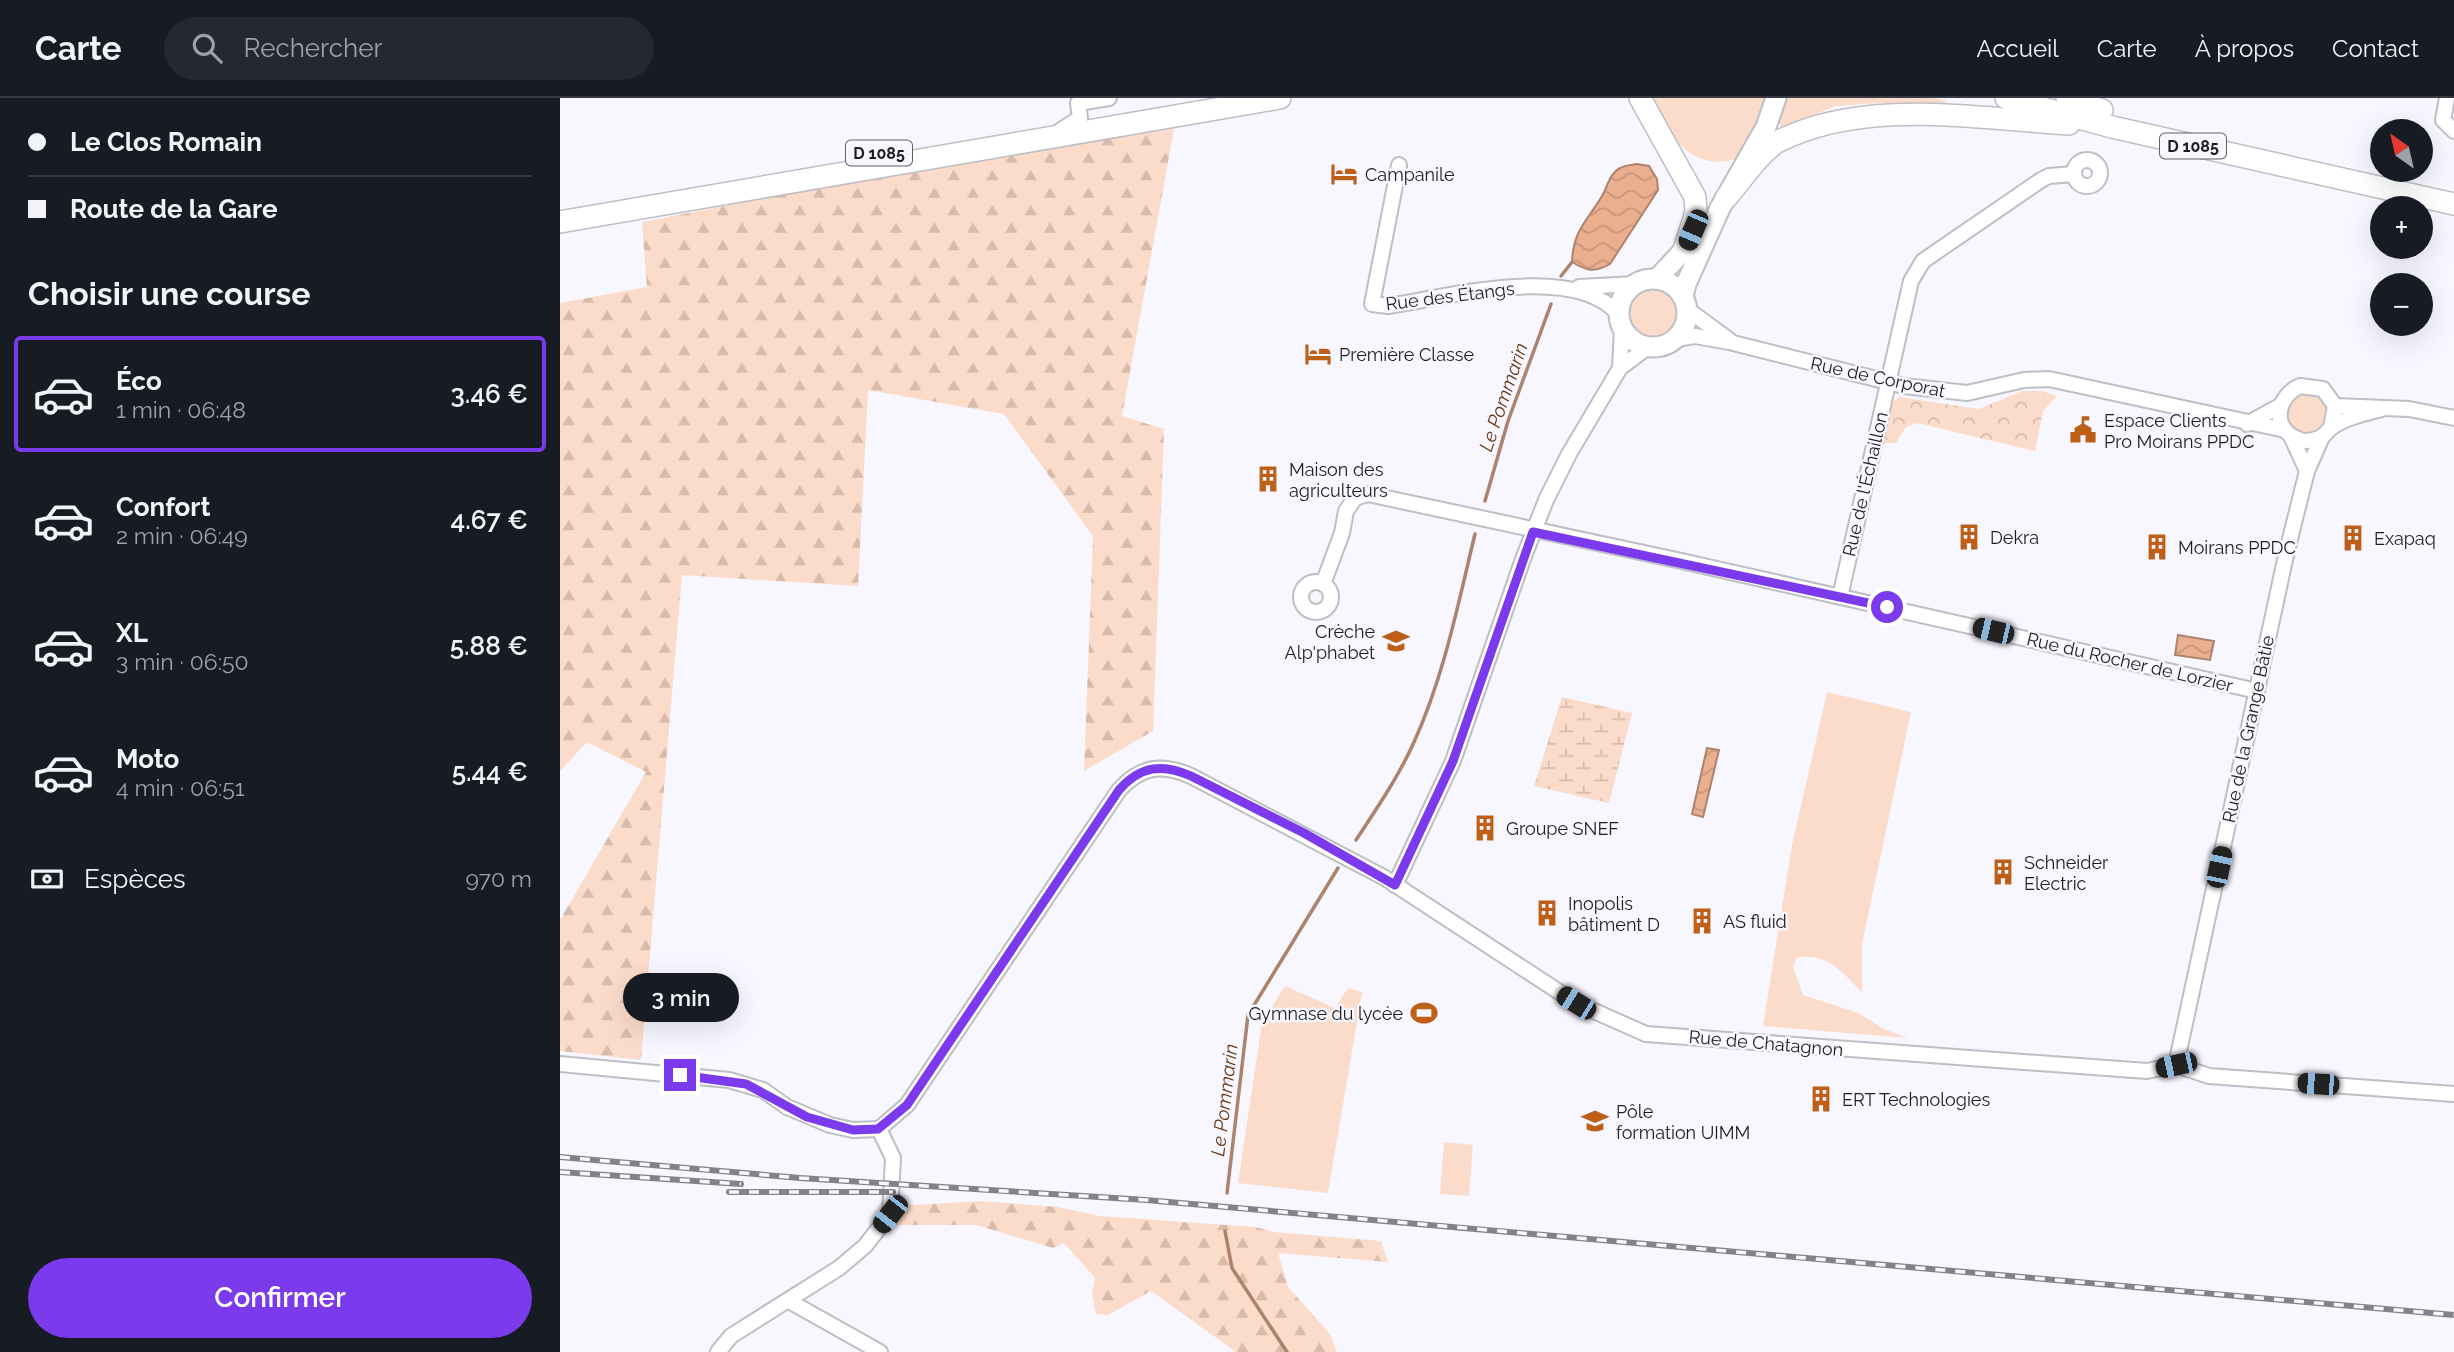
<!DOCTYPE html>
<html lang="fr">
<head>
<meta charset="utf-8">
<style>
  body { margin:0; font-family:Raleway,sans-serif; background:#242831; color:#f1f3f6; height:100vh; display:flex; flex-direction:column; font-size:26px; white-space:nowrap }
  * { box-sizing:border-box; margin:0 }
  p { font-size:23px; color:#9ea1a6 }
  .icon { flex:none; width:38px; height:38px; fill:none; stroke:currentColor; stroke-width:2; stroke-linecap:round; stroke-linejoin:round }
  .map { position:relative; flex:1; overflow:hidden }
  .panel { display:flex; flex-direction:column; background:#171b24; width:560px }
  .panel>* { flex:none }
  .top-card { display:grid; align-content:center; height:154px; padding:0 28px; background:#171b24 }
  .needle { width:46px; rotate:326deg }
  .fabs { position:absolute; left:1810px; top:21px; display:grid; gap:14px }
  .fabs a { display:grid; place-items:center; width:63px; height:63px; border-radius:50%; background:#171b24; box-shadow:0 7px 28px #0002; font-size:35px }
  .end { position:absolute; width:32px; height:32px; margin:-16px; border:9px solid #7c3aed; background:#fff; box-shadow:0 0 0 4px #fff }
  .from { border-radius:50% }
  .bubble { position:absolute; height:49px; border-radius:24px; background:#171b24; box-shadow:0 7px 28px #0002; font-size:23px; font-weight:600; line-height:49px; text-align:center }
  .car { position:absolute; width:21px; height:42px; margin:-21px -10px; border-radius:9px; box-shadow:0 0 5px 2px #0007; background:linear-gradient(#222 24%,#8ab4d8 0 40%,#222 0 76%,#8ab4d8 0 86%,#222 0) }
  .top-card b { display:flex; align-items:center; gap:24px; height:66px; font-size:26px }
  .top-card b+b { border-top:2px solid #363941 }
  .top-card i { width:18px; height:18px; background:#f1f3f6 }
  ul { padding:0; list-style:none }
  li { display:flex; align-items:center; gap:21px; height:116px; margin:0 14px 10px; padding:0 14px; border:4px solid transparent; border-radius:7px }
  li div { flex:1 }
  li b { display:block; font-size:26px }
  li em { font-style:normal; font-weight:600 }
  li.selected { border-color:#7c3aed }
  li>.icon { width:63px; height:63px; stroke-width:1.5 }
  h2 { padding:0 28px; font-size:32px; line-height:84px }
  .pay { display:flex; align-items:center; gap:18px; height:77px; padding:0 28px; font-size:26px }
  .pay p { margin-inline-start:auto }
  .cta { display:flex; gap:14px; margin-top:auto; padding:14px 28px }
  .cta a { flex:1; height:80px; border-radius:42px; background:#7c3aed; color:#fff; font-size:28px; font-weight:600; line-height:80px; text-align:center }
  header { display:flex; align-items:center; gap:42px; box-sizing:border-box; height:98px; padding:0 35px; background:#171b24; border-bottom:2px solid #363941 }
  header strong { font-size:33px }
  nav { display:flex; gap:38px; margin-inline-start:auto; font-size:24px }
  .search { width:490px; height:63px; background:#242831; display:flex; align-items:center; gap:18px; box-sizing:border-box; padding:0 24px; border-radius:38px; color:#9ea1a6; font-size:26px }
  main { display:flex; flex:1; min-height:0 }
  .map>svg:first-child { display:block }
  .grass { fill:#fbdbc9 }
  .forest { fill:url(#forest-firs) }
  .wetland { fill:url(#wetland-marsh) }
  .park { fill:url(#park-crowns) }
  .water { fill:url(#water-waves); stroke:#ac836d; stroke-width:2 }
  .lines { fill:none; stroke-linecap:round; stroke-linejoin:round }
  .stream { stroke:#ac836d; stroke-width:3.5 }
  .minor-casing { stroke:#bebec5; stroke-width:18 }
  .secondary-casing { stroke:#bebec5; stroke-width:23 }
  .primary-casing { stroke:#bebec5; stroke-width:24 }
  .minor { stroke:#fff; stroke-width:14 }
  .secondary { stroke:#fff; stroke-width:19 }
  .primary { stroke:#fff; stroke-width:21 }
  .rail-casing { stroke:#838387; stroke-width:6 }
  .rail { stroke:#f8f7ff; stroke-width:3.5; stroke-dasharray:10; stroke-linecap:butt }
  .route { stroke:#7c3aed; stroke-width:9 }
  .labels { text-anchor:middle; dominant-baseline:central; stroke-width:5; stroke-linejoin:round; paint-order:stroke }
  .shield { fill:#f8f7ff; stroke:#5f5e62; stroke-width:2 }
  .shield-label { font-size:16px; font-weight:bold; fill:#1d1d1f }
  .poi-label { font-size:18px; fill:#1d1d1f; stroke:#f8f7ff; text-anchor:start }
  .street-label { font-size:18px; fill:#1d1d1f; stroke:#f8f7ff }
  .water-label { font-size:19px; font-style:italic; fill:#6a350f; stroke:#f8f7ff }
</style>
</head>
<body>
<header>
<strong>Carte</strong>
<div class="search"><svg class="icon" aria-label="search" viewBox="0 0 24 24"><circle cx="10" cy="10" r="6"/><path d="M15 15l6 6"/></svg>Rechercher</div>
<nav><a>Accueil</a><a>Carte</a><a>À propos</a><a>Contact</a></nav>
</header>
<main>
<section class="panel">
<div class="top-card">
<b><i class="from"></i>Le Clos Romain</b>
<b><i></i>Route de la Gare</b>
</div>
<h2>Choisir une course</h2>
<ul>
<li class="selected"><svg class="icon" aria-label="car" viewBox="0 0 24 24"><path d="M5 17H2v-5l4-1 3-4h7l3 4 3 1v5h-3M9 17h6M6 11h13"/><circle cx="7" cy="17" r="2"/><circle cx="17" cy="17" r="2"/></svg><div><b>Éco</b><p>1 min · 06:48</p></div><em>3.46 €</em></li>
<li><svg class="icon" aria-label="car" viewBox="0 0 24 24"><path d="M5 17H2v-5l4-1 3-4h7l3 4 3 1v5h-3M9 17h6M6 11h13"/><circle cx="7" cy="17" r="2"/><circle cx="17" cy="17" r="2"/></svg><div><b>Confort</b><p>2 min · 06:49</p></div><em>4.67 €</em></li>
<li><svg class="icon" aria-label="car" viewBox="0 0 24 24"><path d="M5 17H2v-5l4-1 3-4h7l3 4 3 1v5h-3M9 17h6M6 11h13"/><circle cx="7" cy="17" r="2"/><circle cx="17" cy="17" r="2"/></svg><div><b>XL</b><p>3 min · 06:50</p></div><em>5.88 €</em></li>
<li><svg class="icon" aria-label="car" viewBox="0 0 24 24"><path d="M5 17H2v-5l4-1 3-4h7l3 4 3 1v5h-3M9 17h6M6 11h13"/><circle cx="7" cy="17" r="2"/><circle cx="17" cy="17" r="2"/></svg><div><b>Moto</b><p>4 min · 06:51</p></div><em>5.44 €</em></li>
</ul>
<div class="pay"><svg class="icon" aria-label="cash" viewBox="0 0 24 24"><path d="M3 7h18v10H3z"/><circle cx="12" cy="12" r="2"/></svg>Espèces<p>970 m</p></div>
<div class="cta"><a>Confirmer</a></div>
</section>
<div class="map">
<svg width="1894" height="1254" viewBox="0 0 1894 1254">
  <defs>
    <pattern id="forest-firs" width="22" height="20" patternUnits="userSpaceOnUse" patternTransform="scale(1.75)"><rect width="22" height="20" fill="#fbdbc9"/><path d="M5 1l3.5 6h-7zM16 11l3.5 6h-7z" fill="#d7bcac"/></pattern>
    <pattern id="wetland-marsh" width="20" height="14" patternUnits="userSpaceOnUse" patternTransform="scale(1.75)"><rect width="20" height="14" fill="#fbdbc9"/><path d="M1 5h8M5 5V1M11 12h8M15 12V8" fill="none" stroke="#d7bcac"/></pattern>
    <pattern id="park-crowns" width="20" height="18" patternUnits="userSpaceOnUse" patternTransform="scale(1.75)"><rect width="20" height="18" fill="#fbdbc9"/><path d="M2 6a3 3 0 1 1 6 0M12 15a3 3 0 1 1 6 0" fill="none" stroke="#d7bcac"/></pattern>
    <pattern id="water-waves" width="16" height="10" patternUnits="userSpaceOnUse" patternTransform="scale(1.75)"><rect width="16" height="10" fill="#eaaf8e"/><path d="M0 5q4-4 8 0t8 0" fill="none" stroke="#c8967a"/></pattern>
  </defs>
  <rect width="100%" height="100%" fill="#f8f7ff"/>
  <g class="grass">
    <path d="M1089,0H1207L1179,60C1131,76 1110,37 1089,0Z"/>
    <path d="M1226,0H1374L1388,3L1379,7L1318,5L1276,8L1221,30L1218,21Z"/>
    <circle cx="1094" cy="216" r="25"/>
    <circle cx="1748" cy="316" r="20"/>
    <path d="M1267,594L1351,614L1302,846V894C1283,875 1266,853 1237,860L1233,869L1243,897L1298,915L1324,931L1348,940L1203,928L1232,747Z"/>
    <path d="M725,888L775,910L788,890L802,894L768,1095L678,1085L702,925Z"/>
    <path d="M884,1044L913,1047L909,1098L880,1096Z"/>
  </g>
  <g class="forest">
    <path d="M614,31L562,318L604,331L593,633L524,673L533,438L444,316L308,292L298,488L122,477L81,962L0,953V822L86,674L27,644L0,673V205L87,189L82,124L443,54Z"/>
    <path d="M421,1103L498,1109L539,1118L695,1129L714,1134L821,1143L828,1164L718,1155L728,1189L770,1236L777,1254H676L591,1193L548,1217L536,1216L532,1196L535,1180L504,1145L493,1150L416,1127H330L337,1108Z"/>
  </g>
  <path class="wetland" d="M1002,599L1072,615L1049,705L974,688Z"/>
  <path class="park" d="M1462,293H1482L1497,298L1483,313L1475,353L1357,325L1346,329L1336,345H1322L1331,305L1339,299L1419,311Z"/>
  <g class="water">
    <path d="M1077,66L1089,68L1097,81L1098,92L1050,166C1034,175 1027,173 1012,164C1013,132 1028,122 1042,98C1048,88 1049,76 1060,70C1065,67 1072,67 1077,66Z"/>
    <path d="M1618,537L1654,543L1650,562L1615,557Z"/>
    <path d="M1147,650L1159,652L1143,719L1132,716Z"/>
  </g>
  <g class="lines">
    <g class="stream">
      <path d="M1001,178L1012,164"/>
      <path d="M925,403L948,323L991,206"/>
      <path d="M796,742C817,710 839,678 854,644C884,578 898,506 915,436"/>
      <path d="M667,1095L688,917L778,770"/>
      <path d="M665,1133L672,1170L727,1254"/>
    </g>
    <g class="minor-casing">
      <g id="minor">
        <path d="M1887,0L1883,22L1894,33"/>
        <path d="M501,32L520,20L518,5L549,0"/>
        <circle cx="1527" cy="75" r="13"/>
        <path d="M839,67L812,206L828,208C888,199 1016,164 1059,217"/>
        <path d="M1019,189L1076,186"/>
        <path d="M1127,211L1173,245L1344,288L1407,295L1464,282L1489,281L1725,332"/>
        <path d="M1115,241L1135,238L1169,244"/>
        <path d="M1060,270L1062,230"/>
        <path d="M1775,308L1849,311L1894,320"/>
        <path d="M1687,326L1720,308"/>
        <path d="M1771,330L1775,308L1763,291L1740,288C1717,298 1710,330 1738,341C1744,344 1752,343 1759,340C1765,338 1766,334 1771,330C1784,320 1806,315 1822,311"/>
        <path d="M1731,338L1747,373"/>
        <circle cx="756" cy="499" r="15"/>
        <path d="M763,486L782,435L786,413L795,400L808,396L1117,462L1697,593"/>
        <path d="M1280,499L1351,183L1363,163L1481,82L1489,78L1514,76"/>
        <path d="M835,787L893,663L963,461L986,402L1009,356L1060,270L1088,249"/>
        <path d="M0,966L169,982L203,992L227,1009L270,1027L293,1032L319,1031"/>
        <path d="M1616,967L1726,457L1747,373L1762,339"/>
        <path d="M319,1031L347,1007L559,692C581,668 602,665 631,678L825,780L1016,905L1086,936L1587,973L1616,967L1649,978L1894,996"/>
        <path d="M229,1203L320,1254"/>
        <path d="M158,1254L171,1238L279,1170L305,1148L330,1116L333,1060L319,1031"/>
      </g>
    </g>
    <g class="secondary-casing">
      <g id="secondary">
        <path d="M1097,181L1134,141"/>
        <circle cx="1093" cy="215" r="34"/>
        <path d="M1123,199L1126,186L1160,110L1206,29L1216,0"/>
      </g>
    </g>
    <g class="primary-casing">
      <g id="primary">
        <path d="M1080,0L1135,99L1136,114L1124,152"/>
        <path d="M1446,0L1552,29L1894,106"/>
        <path d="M1507,0L1542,12"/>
        <path d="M1166,100C1182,82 1197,58 1217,44C1303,0 1413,20 1509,26"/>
        <path d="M0,124L720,0"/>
      </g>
    </g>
    <use href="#minor" class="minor"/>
    <use href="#secondary" class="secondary"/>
    <use href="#primary" class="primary"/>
    <g class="rail-casing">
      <g id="rail">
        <path d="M0,1059L240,1080L586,1102L1894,1217"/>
        <path d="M0,1074L181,1086"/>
        <path d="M169,1094H333"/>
      </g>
    </g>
    <use href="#rail" class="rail"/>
  </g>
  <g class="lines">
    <path class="route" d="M120,977L186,986L247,1019L293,1032L318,1031L347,1007L559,692C580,668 602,665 631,678L744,735L835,787L893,663L973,434L1327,509"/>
  </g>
  <defs>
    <g id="hotel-bare" transform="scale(2.1)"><path d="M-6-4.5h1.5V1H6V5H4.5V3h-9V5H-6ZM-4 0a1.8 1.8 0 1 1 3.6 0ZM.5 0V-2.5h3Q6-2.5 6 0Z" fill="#be5f17" stroke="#f8f7ff" stroke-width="2.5" paint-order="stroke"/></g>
    <g id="civic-bare" transform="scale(2.1)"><path d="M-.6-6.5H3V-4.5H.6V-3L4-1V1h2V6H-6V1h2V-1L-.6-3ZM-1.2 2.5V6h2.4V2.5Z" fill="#be5f17" stroke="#f8f7ff" stroke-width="2.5" paint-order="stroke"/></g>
    <g id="building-bare" transform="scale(2.1)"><path d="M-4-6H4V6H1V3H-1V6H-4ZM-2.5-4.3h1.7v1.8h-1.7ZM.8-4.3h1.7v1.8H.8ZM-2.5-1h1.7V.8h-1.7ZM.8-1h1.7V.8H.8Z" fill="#be5f17" stroke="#f8f7ff" stroke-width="2.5" paint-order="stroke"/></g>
    <g id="school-bare" transform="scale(2.1)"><path d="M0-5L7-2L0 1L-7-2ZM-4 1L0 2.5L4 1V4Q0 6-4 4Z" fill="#be5f17" stroke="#f8f7ff" stroke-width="2.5" paint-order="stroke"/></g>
    <g id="stadium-bare" transform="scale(2.1)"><path d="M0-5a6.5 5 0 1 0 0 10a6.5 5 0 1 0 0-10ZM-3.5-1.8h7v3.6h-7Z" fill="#be5f17" stroke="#f8f7ff" stroke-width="2.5" paint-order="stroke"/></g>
  </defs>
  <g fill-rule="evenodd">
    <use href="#hotel-bare" x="784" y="76"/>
    <use href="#hotel-bare" x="758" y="256"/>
    <use href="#civic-bare" x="1523" y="332"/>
    <use href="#building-bare" x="708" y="381"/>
    <use href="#building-bare" x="1409" y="439"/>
    <use href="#building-bare" x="1793" y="440"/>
    <use href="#building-bare" x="1597" y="449"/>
    <use href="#school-bare" x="836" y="543"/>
    <use href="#building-bare" x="925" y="730"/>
    <use href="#building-bare" x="1443" y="774"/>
    <use href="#building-bare" x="987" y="815"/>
    <use href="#building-bare" x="1142" y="823"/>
    <use href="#stadium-bare" x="864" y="915"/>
    <use href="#building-bare" x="1261" y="1001"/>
    <use href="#school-bare" x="1035" y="1023"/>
  </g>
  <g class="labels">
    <g class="shield">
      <rect x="1600" y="35.5" width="66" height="25" rx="5"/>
      <rect x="286" y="42.5" width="66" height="25" rx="5"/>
    </g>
    <g class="shield-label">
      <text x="1633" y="48">D 1085</text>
      <text x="319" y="55">D 1085</text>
    </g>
    <g class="poi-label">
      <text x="805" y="76">Campanile</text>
      <text x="779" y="256">Première Classe</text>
      <text x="1544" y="322">Espace Clients<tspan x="1544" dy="21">Pro Moirans PPDC</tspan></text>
      <text x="729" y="371">Maison des<tspan x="729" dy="21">agriculteurs</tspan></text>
      <text x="1430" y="439">Dekra</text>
      <text x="1814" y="440">Exapaq</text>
      <text x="1618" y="449">Moirans PPDC</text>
      <text x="815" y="533" text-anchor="end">Crèche<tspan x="815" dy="21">Alp'phabet</tspan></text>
      <text x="946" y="730">Groupe SNEF</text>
      <text x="1464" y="764">Schneider<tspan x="1464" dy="21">Electric</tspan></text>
      <text x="1008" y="805">Inopolis<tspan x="1008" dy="21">bâtiment D</tspan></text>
      <text x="1163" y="823">AS fluid</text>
      <text x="843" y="915" text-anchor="end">Gymnase du lycée</text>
      <text x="1282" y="1001">ERT Technologies</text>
      <text x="1056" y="1013">Pôle<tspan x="1056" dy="21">formation UIMM</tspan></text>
    </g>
    <g class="street-label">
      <text transform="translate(890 198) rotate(-7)">Rue des Étangs</text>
      <text transform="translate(1318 279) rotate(12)">Rue de Corporat</text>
      <text transform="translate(1305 386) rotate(-77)">Rue de l'Échaillon</text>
      <text transform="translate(1570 564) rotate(13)">Rue du Rocher de Lorzier</text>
      <text transform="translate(1688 631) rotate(-78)">Rue de la Grange Bâtie</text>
      <text transform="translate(1206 945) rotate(5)">Rue de Chatagnon</text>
    </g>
    <g class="water-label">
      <text transform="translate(943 299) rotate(-71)">Le Pommarin</text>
      <text transform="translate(664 1002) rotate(-83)">Le Pommarin</text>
    </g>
  </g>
</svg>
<div class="fabs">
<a><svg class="needle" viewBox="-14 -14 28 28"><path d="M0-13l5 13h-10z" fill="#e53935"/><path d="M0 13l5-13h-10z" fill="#9ea1a6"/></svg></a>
<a>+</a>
<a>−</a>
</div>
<i class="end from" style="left:1327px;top:509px"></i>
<i class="end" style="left:120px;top:977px"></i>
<div class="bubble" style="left:63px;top:875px;width:116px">3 min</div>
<i class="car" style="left:1133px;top:132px;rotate:203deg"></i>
<i class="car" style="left:1433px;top:533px;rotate:283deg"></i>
<i class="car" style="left:1659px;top:769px;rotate:12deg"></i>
<i class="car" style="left:1016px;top:905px;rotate:302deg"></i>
<i class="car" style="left:1616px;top:967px;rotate:258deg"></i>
<i class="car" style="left:1758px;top:986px;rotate:274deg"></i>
<i class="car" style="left:330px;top:1116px;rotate:218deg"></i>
</div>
</main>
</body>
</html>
